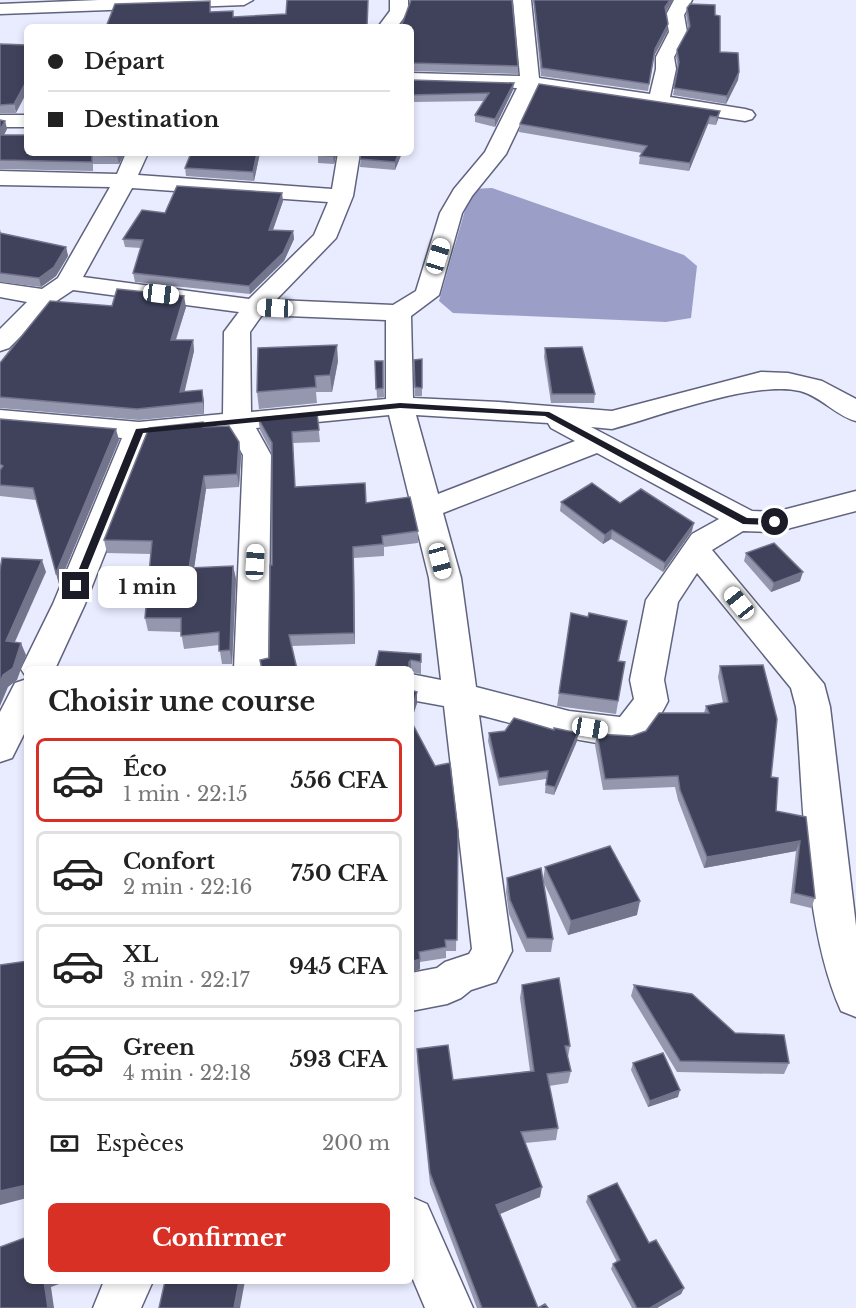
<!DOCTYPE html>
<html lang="fr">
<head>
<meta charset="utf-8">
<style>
  body { margin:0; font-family:"Libre Baskerville",serif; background:#f2f2f2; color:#222; height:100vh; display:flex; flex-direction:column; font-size:22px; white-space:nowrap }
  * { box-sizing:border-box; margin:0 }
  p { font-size:20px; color:#767676 }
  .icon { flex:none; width:33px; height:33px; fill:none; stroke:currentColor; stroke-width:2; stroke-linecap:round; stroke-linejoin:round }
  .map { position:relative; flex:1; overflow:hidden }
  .sheet { position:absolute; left:24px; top:666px; width:390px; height:618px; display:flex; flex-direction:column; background:#fff; border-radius:9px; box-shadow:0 3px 9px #0003 }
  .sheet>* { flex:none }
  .top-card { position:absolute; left:24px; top:24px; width:390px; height:132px; border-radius:9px; box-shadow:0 3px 9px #0003; display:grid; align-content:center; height:132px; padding:0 24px; background:#fff }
  .end { position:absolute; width:27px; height:27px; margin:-14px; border:8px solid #1b1c28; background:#fff; box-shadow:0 0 0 3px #fff }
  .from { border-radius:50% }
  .bubble { position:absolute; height:42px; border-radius:9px; background:#fff; box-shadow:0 3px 9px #0003; font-size:20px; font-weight:700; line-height:42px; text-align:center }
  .car { position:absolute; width:18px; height:36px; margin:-18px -9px; border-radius:8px; box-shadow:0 0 4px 2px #0007; background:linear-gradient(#fff 24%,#345 0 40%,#fff 0 76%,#345 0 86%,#fff 0) }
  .top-card b { display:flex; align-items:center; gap:21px; height:57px; font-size:22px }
  .top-card b+b { border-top:2px solid #e0e0e0 }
  .top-card i { width:15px; height:15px; background:#222 }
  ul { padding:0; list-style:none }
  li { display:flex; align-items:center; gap:18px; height:84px; margin:0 12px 9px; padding:0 12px; border:3px solid #e0e0e0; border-radius:9px }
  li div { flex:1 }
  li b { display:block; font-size:22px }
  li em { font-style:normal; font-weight:700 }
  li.current { border-color:#d93025 }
  li>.icon { width:54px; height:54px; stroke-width:1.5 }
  h2 { padding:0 24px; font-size:27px; line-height:72px }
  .pay { display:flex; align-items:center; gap:15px; height:66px; padding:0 24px; font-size:22px }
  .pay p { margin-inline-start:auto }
  .primary-button { display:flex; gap:12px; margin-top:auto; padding:12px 24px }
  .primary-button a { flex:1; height:69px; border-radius:9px; background:#d93025; color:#fff; font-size:24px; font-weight:700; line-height:69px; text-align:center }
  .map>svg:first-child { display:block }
  .water { fill:#9b9fc8 }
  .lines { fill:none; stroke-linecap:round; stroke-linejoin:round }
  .street-casing { stroke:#60637f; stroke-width:3 }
  .street { fill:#fff; fill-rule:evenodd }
  .wall { fill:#9497ae }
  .shaded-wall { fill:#73758d }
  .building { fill:#40425c; stroke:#73758d; stroke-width:1.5 }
  .route { fill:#1b1c28 }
</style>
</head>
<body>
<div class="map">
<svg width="856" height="1308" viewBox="0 0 856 1308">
  <rect width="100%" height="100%" fill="#e9ecff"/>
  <path class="water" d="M492,188L684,255L697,266L691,318L666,322L453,313L439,301L471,189Z"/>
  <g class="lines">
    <g class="street-casing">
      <g id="street">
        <path d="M99,0H253L244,5L0,14V4Z"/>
        <path d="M390,0H408V12L397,27H378L390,11Z"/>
        <path d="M513,0H531L539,78L650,94L656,69V57L669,32L666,15L674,0H692L684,15L687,32L674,57L676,69L670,97L745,109L752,111L755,115L752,119L745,121L537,89L506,154L472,196L462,213L439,295L411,316L413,398L499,402L612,411L761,372L788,373L822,381L856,399V421C836,416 822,397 800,391C755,380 660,416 612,429L591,427L752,511L775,512L856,491V511L775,532L743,531L712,550L824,684L830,707L856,926V1017L841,1011C803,926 804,801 796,707L791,688L697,573L678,602L664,680L668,701C662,713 652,730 642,740C621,758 508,721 479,715L512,951L496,982L471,990L461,998L447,1004L411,1011V973L437,968L445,962L469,954L472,949L444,706L411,700V674L441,680L429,578L389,415L256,428L271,455L268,669H234L243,455L229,431L150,439L85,604L55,669H27V678L21,669L53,604L122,438L0,428V410L139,422L223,414L224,332L239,312L73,290L55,302L9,348L0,351V329L27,302L0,297V283L42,289L58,278L110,187L0,185V171L117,174L126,153H148L138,175L332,189L338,153H360L353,196L336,238L276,300L393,305L416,291L440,213L454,189L485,152L517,88L411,85V73L520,76ZM132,188L328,202L314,235L249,299L83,277ZM262,315L386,320V399L251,412L250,332ZM416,415L548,423L551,428L575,441L438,494ZM597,453L719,519L692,534L646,600L630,680L634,699L620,717L569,711L476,687L461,578L443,513Z"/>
        <rect x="0" y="115" width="27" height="12"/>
        <path d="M27,679V728L12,758L0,762V712L15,683Z"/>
        <path d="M411,1197L427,1204L473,1308H425L411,1275Z"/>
        <path d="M104,1281H153L141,1308H93Z"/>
      </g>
    </g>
    <use href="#street" class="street"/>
  </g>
  <g class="wall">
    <path d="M533,0H673L666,11L667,32L654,56L648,91L541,76Z"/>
    <path d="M687,8L715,15L720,52L739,72L738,80L726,104L673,95L678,68L676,57L677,50L688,29L686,15Z"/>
    <path d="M411,27L518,66V74L411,71Z"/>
    <path d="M0,44L16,113H0Z"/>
    <path d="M411,80L513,90L495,127L475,122V115L484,101L412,102L411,111Z"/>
    <path d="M720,111L718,119L716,125L708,124L689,171L639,164L640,156L642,153L519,132L520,124Z"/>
    <path d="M0,120L5,121L7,129L4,135L125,153L119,164H93V171L0,169Z"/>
    <path d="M191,153H260L254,181L186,176L185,168Z"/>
    <path d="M318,153H337L334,164L318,163Z"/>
    <path d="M361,153H402L395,170L360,167Z"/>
    <path d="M283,201L273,230L293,231L294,239L284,261L250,294L135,282L133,273L141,248L125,247L123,239L165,213Z"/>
    <path d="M0,229L1,233L66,247L68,256L56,276L41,287L0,282Z"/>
    <path d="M112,306L186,307L176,340H193L194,351L184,391L204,401V414L139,420L0,408V363Z"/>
    <path d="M545,348L595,394L594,403H551L544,357Z"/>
    <path d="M422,359V396H415L414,360Z"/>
    <path d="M338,361L332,392H316L317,403L259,409L257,392Z"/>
    <path d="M375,361H383L384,397L377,398Z"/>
    <path d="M317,413L320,442L293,443L295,487L366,503L418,531V543L384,547V556L354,558L355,644L292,646L297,669H261L260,660L269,658L272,565V453L260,430L258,418Z"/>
    <path d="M0,419L119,440L59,584L36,500L0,496Z"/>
    <path d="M204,427L239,442L241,456L239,487L206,489L194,568L233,566L236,579L232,664H222L219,645L184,649L181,632L148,631L145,618L151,554L107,553L104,540Z"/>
    <path d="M561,502L620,503L692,531L663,572L611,539L603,544L560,511Z"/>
    <path d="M746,553L800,581L771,592L744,561Z"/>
    <path d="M588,617L627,621L619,661L625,662L616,714L557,706L559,693Z"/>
    <path d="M421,654V674L411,672V669H375Z"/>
    <path d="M720,666L771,777L776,811L806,817L815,898L811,908L790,903L796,851L704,868L678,800L675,787L603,790L595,745L597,734L632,736L704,713L706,706L723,703L718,677Z"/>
    <path d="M411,690L417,692V703L411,721L458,831L456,951H446V958L420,962V969L411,973Z"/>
    <path d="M554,730L578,733L577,741L554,795L545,793L546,779L499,786L488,741L489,733Z"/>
    <path d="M545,867L637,915L568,935L543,881L553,939L551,952H526L509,914L506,892L507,878L543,880Z"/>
    <path d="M522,985L570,1046L568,1057L571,1071L568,1083L549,1086L558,1128L556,1140L525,1143L540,1197L500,1214L538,1308H548H477L430,1184L417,1061V1049L453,1080L530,1071L520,998Z"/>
    <path d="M634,985L735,1033L789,1063L784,1074L677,1072L631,996Z"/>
    <path d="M633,1063L678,1097L648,1107L631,1070Z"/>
    <path d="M588,1196L649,1243L684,1288L681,1294L657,1308H632L611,1269L613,1264L617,1262L586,1202Z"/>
  </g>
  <g class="shaded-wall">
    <path d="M670,0H673L664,14L665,7Z"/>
    <path d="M668,24L667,32L654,56L648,91L655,49Z"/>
    <path d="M739,72L738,80L726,104L727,96Z"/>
    <path d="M27,80V92L16,113L14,104Z"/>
    <path d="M514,83L513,90L495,127V119Z"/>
    <path d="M720,111L718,119L716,125L717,117Z"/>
    <path d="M710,116L708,124L689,171L690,163Z"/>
    <path d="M5,121L7,129L0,142V130Z"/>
    <path d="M119,153H125L119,164L117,156Z"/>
    <path d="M257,153H260L254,181L253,172Z"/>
    <path d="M334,153H337L334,164L333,156Z"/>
    <path d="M399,153H402L395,170V162Z"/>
    <path d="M282,193L283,201L270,238L269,230Z"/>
    <path d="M293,231L294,239L284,261L250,294L249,286Z"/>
    <path d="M66,247L68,256L56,276L41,287L39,278Z"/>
    <path d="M184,296L186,307L172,351L171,340Z"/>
    <path d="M193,340L194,351L182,403L180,392Z"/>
    <path d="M337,345L338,361L332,392L330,375Z"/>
    <path d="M202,390L204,401V414Z"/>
    <path d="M116,429L119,440L59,584L56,573Z"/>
    <path d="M239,442L241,456L239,487L237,474Z"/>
    <path d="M204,476L206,489L192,582L189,568Z"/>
    <path d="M694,523L692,531L663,572L665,563Z"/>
    <path d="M612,530L611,539L603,544L605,535Z"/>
    <path d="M353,547L354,558L355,644L354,633Z"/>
    <path d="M42,560L46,572L10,653L6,641Z"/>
    <path d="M233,566L236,579L232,664L230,650Z"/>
    <path d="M803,572L800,581L771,592L774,583Z"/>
    <path d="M21,643L26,655L17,680L8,687L0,706V683L3,675Z"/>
    <path d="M411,660V672V669H409V662Z"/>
    <path d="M417,692V703L411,722V710Z"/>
    <path d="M578,733L577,741L554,795L555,787Z"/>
    <path d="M800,841L796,851L704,868L707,857Z"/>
    <path d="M640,901L637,915L568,935L571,921Z"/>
    <path d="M420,959V969L411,973V962Z"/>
    <path d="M680,1090L678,1097L648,1107L650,1101Z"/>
    <path d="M27,1185V1198L0,1205V1191Z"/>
    <path d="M542,1187L540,1197L495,1216L496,1205Z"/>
    <path d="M44,1281H67L51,1287L54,1308H48Z"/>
    <path d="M239,1281H245L240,1308H234Z"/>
    <path d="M684,1288L681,1294L657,1308H650Z"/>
  </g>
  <g class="building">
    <path d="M287,0H368L367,27H106L115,4L210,1V12L233,11V17L286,14Z"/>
    <path d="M411,0H512L518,66L411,63V27H401Z"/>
    <path d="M534,0H670L665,7L668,24L655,49L649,84L542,68Z"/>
    <path d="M690,4L715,5V15L720,16V52L738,53L739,72L727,96L674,88L679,62L677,50L690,26L687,8Z"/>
    <path d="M0,44L27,45V80L14,104L0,105Z"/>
    <path d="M411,80L514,83L495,119L475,115L489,93L412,95L411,102Z"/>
    <path d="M539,84L720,111L717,117L710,116L690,163L640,156L647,146L520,124Z"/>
    <path d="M0,120L5,121L0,130Z"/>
    <path d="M0,135H27V153H119L117,156L92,155V162L0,160Z"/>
    <path d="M191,153H257L253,172L185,168Z"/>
    <path d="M318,153H334L333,156L317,155Z"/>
    <path d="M361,153H399L395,162L360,159Z"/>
    <path d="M177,186L282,193L269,230L293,231L283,253L249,286L133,273L143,240L123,239L142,210L165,213Z"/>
    <path d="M0,233L66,247L54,267L39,278L0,273Z"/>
    <path d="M117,289L184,296L171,340H193L180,392L202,390L203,402L137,409L0,397V363L50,301L112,306Z"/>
    <path d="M337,345L330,375L315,376L316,387L257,392L258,348Z"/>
    <path d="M582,347L595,394H552L545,348Z"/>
    <path d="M422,359V388L415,387L414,360Z"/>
    <path d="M375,361H383V388L376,389Z"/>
    <path d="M317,413L319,430L292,432L295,487L365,483L366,503L410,497L418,531L382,536L383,544L353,547L354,633L289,635L297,669H262L260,660L269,658L270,565H272V443L258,418Z"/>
    <path d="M0,419L116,429L56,573L33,488L0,485V470L3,466L0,464Z"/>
    <path d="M203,422V427L229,426L239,442L237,474L204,476L189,568L233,566L230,650L219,651V632L181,636V618H145L152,541L104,540L149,428Z"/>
    <path d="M592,483L620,503L641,489L694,523L665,563L612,530L605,535L561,502Z"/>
    <path d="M774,543L803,572L774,583L746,553Z"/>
    <path d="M2,558L42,560L6,641L21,643L13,668L3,675L0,683V570Z"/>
    <path d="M571,613L588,617L589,613L627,621L618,661L625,662L618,701L559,693Z"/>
    <path d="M379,651L421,654V662L411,660L409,662V669H375Z"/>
    <path d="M763,665L777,719L771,777L778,778L776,811L806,817L815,898L794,893L800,841L707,857L680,790L678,776L605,779L597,734L632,736L646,731L659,713H709L706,706L728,702L720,666Z"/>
    <path d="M411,690L417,692L411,710Z"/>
    <path d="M514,718L554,730V728L578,733L555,787L546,785L548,771L499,778L489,733L505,731Z"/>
    <path d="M411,721L435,766L450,763L458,831L457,940H445L446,947L419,952L420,959L411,962Z"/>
    <path d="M610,846L640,901L571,921L545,867Z"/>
    <path d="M541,868L553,939L527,938L510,900L507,878Z"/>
    <path d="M27,961V1185L0,1191V965Z"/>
    <path d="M559,978L570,1046H565L571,1071L547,1074L558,1128L521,1132L542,1187L496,1205L538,1308L545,1304L548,1308H482L430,1173L417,1049L448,1045L453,1080L534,1071L522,985Z"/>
    <path d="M634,985L692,994L735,1033L784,1035L789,1063L680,1061Z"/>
    <path d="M663,1053L680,1090L650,1101L633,1063Z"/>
    <path d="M617,1183L649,1243L656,1240L684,1288L650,1308H637L613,1264L620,1260L588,1196Z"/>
    <path d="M27,1237V1281H44L48,1308H0V1247Z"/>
    <path d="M165,1281H239L234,1308H159Z"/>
  </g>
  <path class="route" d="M400,403L549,412L747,518L775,519L779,522L775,525L743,524L545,416L400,408L143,433L81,586L76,589L72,586L136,429Z"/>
</svg>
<i class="end from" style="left:775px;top:522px"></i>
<i class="end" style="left:76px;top:586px"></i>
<div class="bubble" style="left:98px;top:566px;width:99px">1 min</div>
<i class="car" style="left:438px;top:256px;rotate:17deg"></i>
<i class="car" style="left:161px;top:294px;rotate:97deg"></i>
<i class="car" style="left:275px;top:308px;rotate:273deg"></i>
<i class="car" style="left:440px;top:561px;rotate:165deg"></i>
<i class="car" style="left:255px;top:562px;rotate:3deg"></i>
<i class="car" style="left:739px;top:603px;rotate:321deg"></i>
<i class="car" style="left:590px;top:728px;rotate:100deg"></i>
<div class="top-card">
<b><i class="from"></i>Départ</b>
<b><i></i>Destination</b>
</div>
<section class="sheet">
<h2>Choisir une course</h2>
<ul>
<li class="current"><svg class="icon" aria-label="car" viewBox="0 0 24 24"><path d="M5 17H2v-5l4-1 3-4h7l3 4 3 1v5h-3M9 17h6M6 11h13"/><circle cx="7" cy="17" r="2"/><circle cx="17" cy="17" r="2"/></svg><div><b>Éco</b><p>1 min · 22:15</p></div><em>556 CFA</em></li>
<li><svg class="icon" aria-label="car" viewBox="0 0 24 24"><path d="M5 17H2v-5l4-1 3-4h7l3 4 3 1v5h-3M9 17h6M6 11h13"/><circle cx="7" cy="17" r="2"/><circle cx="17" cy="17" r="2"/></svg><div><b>Confort</b><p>2 min · 22:16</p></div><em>750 CFA</em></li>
<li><svg class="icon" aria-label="car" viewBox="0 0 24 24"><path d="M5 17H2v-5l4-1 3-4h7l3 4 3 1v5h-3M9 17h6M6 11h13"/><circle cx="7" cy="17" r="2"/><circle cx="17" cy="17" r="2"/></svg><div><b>XL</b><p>3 min · 22:17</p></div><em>945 CFA</em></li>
<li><svg class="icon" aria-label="car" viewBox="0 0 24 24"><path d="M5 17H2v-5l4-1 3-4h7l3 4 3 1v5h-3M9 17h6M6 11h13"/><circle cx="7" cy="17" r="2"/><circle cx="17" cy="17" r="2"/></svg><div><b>Green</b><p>4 min · 22:18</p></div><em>593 CFA</em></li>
</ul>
<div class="pay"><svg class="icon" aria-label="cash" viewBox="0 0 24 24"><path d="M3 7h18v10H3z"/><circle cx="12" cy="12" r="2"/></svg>Espèces<p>200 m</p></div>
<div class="primary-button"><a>Confirmer</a></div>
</section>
</div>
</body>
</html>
